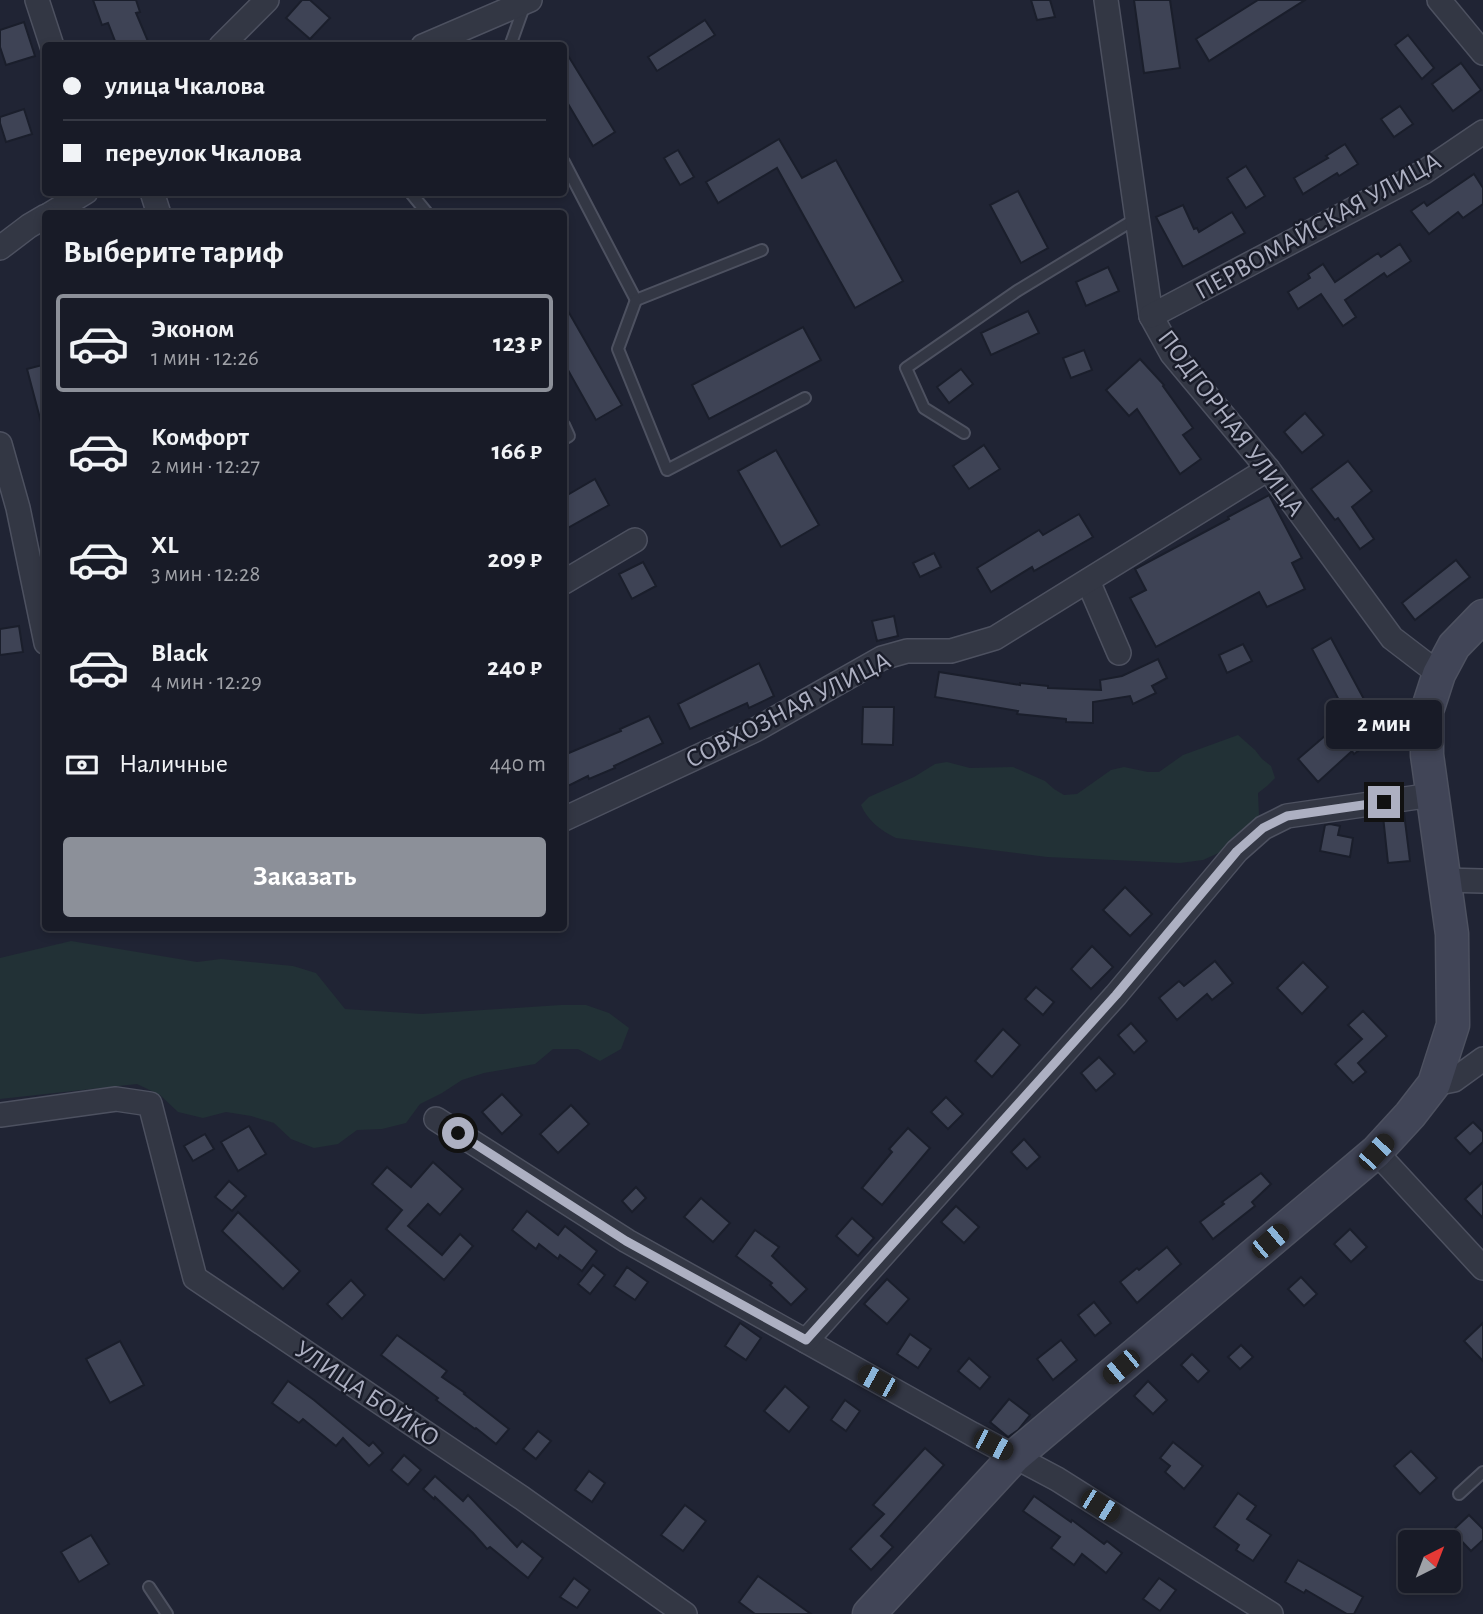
<!DOCTYPE html>
<html lang="ru">
<head>
<meta charset="utf-8">
<style>
  body { margin:0; font-family:"Alegreya Sans",sans-serif; background:#252833; color:#f1f3f6; height:100vh; display:flex; flex-direction:column; font-size:26px; white-space:nowrap }
  * { box-sizing:border-box; margin:0 }
  p { font-size:23px; color:#9fa1a7 }
  .icon { flex:none; width:38px; height:38px; fill:none; stroke:currentColor; stroke-width:2; stroke-linecap:round; stroke-linejoin:round }
  .map { position:relative; flex:1; overflow:hidden }
  .panel { position:absolute; left:42px; top:210px; width:525px; height:721px; display:flex; flex-direction:column; background:#181b27; border-radius:7px; box-shadow:0 4px 10px #0003,0 0 0 2px #363944 }
  .panel>* { flex:none }
  .hud { position:absolute; left:42px; top:42px; width:525px; height:154px; border-radius:7px; box-shadow:0 4px 10px #0003,0 0 0 2px #363944; display:grid; align-content:center; height:154px; padding:0 21px; background:#181b27 }
  .needle { width:46px; rotate:42deg }
  .fabs { position:absolute; left:1398px; top:1530px; display:grid; gap:14px }
  .fabs a { display:grid; place-items:center; width:63px; height:63px; border-radius:7px; background:#181b27; box-shadow:0 4px 10px #0003,0 0 0 2px #363944; font-size:35px }
  .end { position:absolute; width:32px; height:32px; margin:-16px; border:9px solid #adb0c2; background:#111; box-shadow:0 0 0 4px #111 }
  .from { border-radius:50% }
  .bubble { position:absolute; height:49px; border-radius:7px; background:#181b27; box-shadow:0 4px 10px #0003,0 0 0 2px #363944; font-size:23px; font-weight:600; line-height:49px; text-align:center }
  .car { position:absolute; width:21px; height:42px; margin:-21px -10px; border-radius:9px; box-shadow:0 0 5px 2px #0007; background:linear-gradient(#222 24%,#8ab4d8 0 40%,#222 0 76%,#8ab4d8 0 86%,#222 0) }
  .hud b { display:flex; align-items:center; gap:24px; height:66px; font-size:26px }
  .hud b+b { border-top:2px solid #363944 }
  .hud i { width:18px; height:18px; background:#f1f3f6 }
  ul { padding:0; list-style:none }
  li { display:flex; align-items:center; gap:21px; height:98px; margin:0 14px 10px; padding:0 7px; border:4px solid transparent; border-radius:7px }
  li div { flex:1 }
  li b { display:block; font-size:26px }
  li em { font-style:normal; font-weight:600 }
  li.active { border-color:#8c9099 }
  li>.icon { width:63px; height:63px; stroke-width:1.5 }
  h2 { padding:0 21px; font-size:32px; line-height:84px }
  .pay { display:flex; align-items:center; gap:18px; height:77px; padding:0 21px; font-size:26px }
  .pay p { margin-inline-start:auto }
  .action { display:flex; gap:14px; margin-top:auto; padding:14px 21px }
  .action a { flex:1; height:80px; border-radius:7px; background:#8c9099; color:#fff; font-size:28px; font-weight:600; line-height:80px; text-align:center }
  .map>svg:first-child { display:block }
  .green { fill:#223136 }
  .building { fill:#3e4355; stroke:#1a1e2b; stroke-width:2 }
  .lines { fill:none; stroke-linecap:round; stroke-linejoin:round }
  .lane-casing { stroke:#4d5160; stroke-width:14 }
  .street-casing { stroke:#4d5160; stroke-width:26 }
  .secondary-casing { stroke:#4d5160; stroke-width:35 }
  .lane { stroke:#333744; stroke-width:10 }
  .street { stroke:#333744; stroke-width:23 }
  .secondary { stroke:#414557; stroke-width:32 }
  .route { stroke:#adb0c2; stroke-width:9 }
  .labels { text-anchor:middle; dominant-baseline:central; stroke-width:5; stroke-linejoin:round; paint-order:stroke }
  .street-label { font-size:26px; fill:#adb0c2; stroke:#191c29 }
</style>
</head>
<body>
<div class="map">
<svg width="1483" height="1614" viewBox="0 0 1483 1614">
  <rect width="100%" height="100%" fill="#202434"/>
  <g class="green">
    <path d="M1238,735L1255,750L1262,759L1271,766L1275,778L1267,786L1258,793L1259,815L1223,851L1203,860L1180,863L1047,857L896,838C880,830 868,821 861,805L869,797L914,777L935,764L947,762L970,768L1013,767L1045,781L1054,789L1064,795L1077,794L1111,770L1124,767L1148,772H1159L1183,755Z"/>
    <path d="M71,941L197,962L221,959L293,966L316,973L345,1009L422,1014L561,1005H586L609,1013L629,1028L621,1049L600,1061L578,1049H553L535,1064L484,1073L462,1080L442,1093L420,1104L406,1123L382,1129L357,1130L338,1144L314,1148L291,1139L274,1123L251,1116L226,1112L203,1118L178,1112L160,1095L137,1084L0,1099V958Z"/>
  </g>
  <g class="building">
    <path d="M93,0H136L140,12L136,13L150,46H117L108,23L102,25Z"/>
    <path d="M302,0H310L330,18L310,39L286,18Z"/>
    <path d="M1031,0H1050L1055,17L1037,20Z"/>
    <path d="M1134,0H1170L1180,68L1144,73Z"/>
    <path d="M1258,0H1305L1209,61L1196,39Z"/>
    <path d="M705,20L715,35L657,71L648,57Z"/>
    <path d="M24,22L35,56L6,65L0,47V30Z"/>
    <path d="M1408,35L1434,68L1422,79L1395,45Z"/>
    <path d="M564,49L615,132L593,146L564,97Z"/>
    <path d="M1461,63L1481,90L1453,111L1432,84Z"/>
    <path d="M1400,106L1413,124L1394,137L1381,119Z"/>
    <path d="M24,109L32,134L6,142L0,123V117Z"/>
    <path d="M779,139L802,178L836,160L903,281L855,308L777,168L718,203L706,182Z"/>
    <path d="M1345,144L1358,164L1339,176L1337,173L1303,194L1294,178L1328,158L1326,156Z"/>
    <path d="M678,150L694,177L680,185L664,158Z"/>
    <path d="M1246,166L1265,196L1246,208L1227,178Z"/>
    <path d="M1474,174L1483,188V204L1463,218L1458,212L1429,234L1411,211L1424,202L1427,206Z"/>
    <path d="M1018,191L1048,248L1021,263L990,205Z"/>
    <path d="M1183,205L1194,229L1197,228L1199,232L1232,212L1245,233L1183,267L1156,217Z"/>
    <path d="M1400,244L1411,261L1387,277L1384,273L1345,300L1356,317L1343,326L1321,294L1298,309L1288,292L1310,278L1308,274L1323,264L1335,282L1378,253L1381,257Z"/>
    <path d="M1108,267L1119,291L1086,306L1076,282Z"/>
    <path d="M564,304L622,405L596,420L564,363Z"/>
    <path d="M1028,311L1039,333L991,355L981,333Z"/>
    <path d="M803,327L821,360L709,419L692,385Z"/>
    <path d="M1084,350L1092,370L1071,378L1063,358Z"/>
    <path d="M1140,359L1164,385L1163,386L1193,428L1183,435L1201,459L1180,474L1137,409L1129,416L1106,390Z"/>
    <path d="M46,364V421L41,422L27,369Z"/>
    <path d="M961,369L973,384L949,403L937,387Z"/>
    <path d="M1305,413L1324,435L1302,453L1284,432Z"/>
    <path d="M984,445L1000,469L969,489L953,466Z"/>
    <path d="M776,450L819,525L781,547L738,471Z"/>
    <path d="M1348,461L1372,491L1352,507L1374,539L1360,549L1338,518L1335,520L1311,489Z"/>
    <path d="M595,479L609,505L564,530V497Z"/>
    <path d="M1269,495L1302,558L1292,563L1305,589L1267,607L1259,592L1156,647L1130,598L1146,590L1135,569L1229,519L1228,517Z"/>
    <path d="M1079,514L1093,537L1034,571L1032,567L991,592L977,568L1039,530L1043,535Z"/>
    <path d="M934,553L941,567L920,577L913,563Z"/>
    <path d="M1456,560L1470,577L1415,620L1402,603Z"/>
    <path d="M643,562L656,586L632,599L619,574Z"/>
    <path d="M894,616L898,636L877,641L872,621Z"/>
    <path d="M19,626L23,652L0,655V629Z"/>
    <path d="M1331,638L1366,703L1386,730L1354,754L1352,751L1318,782L1298,759L1326,735L1330,740L1351,723L1312,649Z"/>
    <path d="M1243,644L1252,661L1227,673L1219,655Z"/>
    <path d="M1158,659L1167,678L1152,686L1156,693L1133,704L1130,696L1093,702V723L1066,722V719L1017,714L1018,711L935,697L939,672L1020,685V683L1048,686V688L1101,690L1100,680L1122,676Z"/>
    <path d="M759,663L774,696L749,708L747,703L690,729L678,704Z"/>
    <path d="M863,707H894L893,745L862,744Z"/>
    <path d="M649,716L663,743L614,766L615,768L589,779L588,776L564,788V755L621,731L620,729Z"/>
    <path d="M1404,813L1410,861L1388,863L1383,816Z"/>
    <path d="M1330,824L1340,826L1338,835L1353,838L1350,857L1320,851L1325,825Z"/>
    <path d="M1125,887L1152,914L1130,936L1103,910Z"/>
    <path d="M1092,946L1113,967L1091,989L1071,969Z"/>
    <path d="M1215,961L1233,983L1212,1000L1207,994L1177,1020L1159,998L1179,981L1184,986Z"/>
    <path d="M1303,962L1328,987L1302,1014L1277,988Z"/>
    <path d="M1036,987L1054,1002L1043,1015L1025,999Z"/>
    <path d="M1363,1011L1387,1036L1358,1063L1366,1072L1353,1083L1335,1064L1362,1039L1348,1025Z"/>
    <path d="M1131,1023L1147,1041L1134,1053L1118,1035Z"/>
    <path d="M1003,1029L1020,1045L992,1077L975,1061Z"/>
    <path d="M1099,1057L1115,1074L1096,1091L1081,1073Z"/>
    <path d="M502,1094L522,1115L502,1134L482,1112Z"/>
    <path d="M946,1097L963,1114L948,1129L931,1112Z"/>
    <path d="M571,1105L589,1124L558,1153L540,1134Z"/>
    <path d="M1473,1122L1483,1132V1142L1470,1154L1455,1138Z"/>
    <path d="M249,1126L266,1154L238,1171L221,1142Z"/>
    <path d="M908,1128L930,1148L882,1205L862,1188L892,1152L889,1149Z"/>
    <path d="M205,1134L214,1149L193,1161L184,1146Z"/>
    <path d="M1024,1139L1040,1157L1027,1169L1011,1152Z"/>
    <path d="M433,1162L463,1189L440,1215L428,1204L408,1226L442,1255L460,1234L473,1246L444,1280L386,1229L402,1210L372,1184L387,1167L411,1187Z"/>
    <path d="M1261,1173L1271,1184L1252,1202L1255,1206L1213,1239L1200,1222L1224,1204L1222,1202Z"/>
    <path d="M229,1181L246,1196L232,1211L215,1197Z"/>
    <path d="M1483,1182V1218L1465,1199Z"/>
    <path d="M636,1187L646,1198L632,1212L622,1201Z"/>
    <path d="M701,1198L730,1223L713,1242L684,1217Z"/>
    <path d="M956,1206L979,1227L964,1243L941,1222Z"/>
    <path d="M527,1211L558,1235L565,1226L597,1251L582,1271L560,1255L558,1259L539,1244L536,1249L512,1230Z"/>
    <path d="M238,1212L300,1271L283,1289L222,1231Z"/>
    <path d="M852,1218L874,1238L858,1256L836,1236Z"/>
    <path d="M1350,1229L1367,1247L1351,1262L1334,1244Z"/>
    <path d="M755,1230L779,1247L772,1256L807,1289L791,1305L770,1285L772,1283L736,1256Z"/>
    <path d="M1167,1247L1181,1264L1137,1303L1120,1282L1137,1268L1139,1270Z"/>
    <path d="M593,1265L605,1275L590,1294L578,1284Z"/>
    <path d="M627,1267L648,1282L635,1300L614,1286Z"/>
    <path d="M1301,1277L1317,1294L1304,1306L1288,1289Z"/>
    <path d="M887,1279L909,1299L887,1324L864,1304Z"/>
    <path d="M351,1280L365,1295L342,1319L327,1304Z"/>
    <path d="M1094,1302L1111,1323L1095,1336L1078,1315Z"/>
    <path d="M740,1323L761,1338L746,1360L725,1346Z"/>
    <path d="M1483,1323V1361L1464,1341Z"/>
    <path d="M910,1334L931,1349L918,1368L897,1354Z"/>
    <path d="M397,1335L447,1371L442,1377L465,1393L464,1394L509,1429L496,1444L476,1428L475,1429L436,1400L438,1398L381,1355Z"/>
    <path d="M1061,1340L1077,1360L1053,1380L1037,1359Z"/>
    <path d="M120,1341L144,1385L110,1403L86,1359Z"/>
    <path d="M1241,1345L1253,1357L1240,1369L1228,1357Z"/>
    <path d="M1192,1354L1209,1371L1198,1382L1181,1365Z"/>
    <path d="M969,1358L990,1377L980,1389L958,1371Z"/>
    <path d="M288,1381L314,1400L369,1446L373,1442L383,1453L369,1466L343,1438L336,1446L303,1419L299,1423L272,1403Z"/>
    <path d="M1148,1381L1167,1400L1153,1414L1134,1396Z"/>
    <path d="M785,1386L809,1407L789,1432L764,1411Z"/>
    <path d="M1009,1399L1030,1415L1018,1430L1008,1437L990,1422Z"/>
    <path d="M845,1400L860,1411L846,1431L831,1420Z"/>
    <path d="M538,1431L551,1441L536,1459L523,1449Z"/>
    <path d="M1173,1442L1203,1466L1184,1489L1165,1472L1170,1466L1160,1458Z"/>
    <path d="M925,1448L944,1465L881,1536L893,1547L871,1570L850,1549L884,1514L873,1505Z"/>
    <path d="M1411,1451L1437,1478L1420,1494L1394,1466Z"/>
    <path d="M404,1455L421,1470L408,1485L391,1470Z"/>
    <path d="M589,1471L605,1483L592,1502L575,1490Z"/>
    <path d="M435,1476L463,1501L468,1495L517,1547L522,1541L543,1558L528,1578L490,1547L487,1549L473,1533L435,1497L434,1499L423,1489Z"/>
    <path d="M1238,1493L1256,1506L1247,1519L1271,1535L1253,1561L1236,1550L1239,1545L1214,1527Z"/>
    <path d="M1034,1496L1071,1522L1072,1520L1104,1544L1107,1541L1122,1553L1106,1573L1082,1554L1074,1565L1051,1548L1060,1537L1023,1511Z"/>
    <path d="M685,1505L706,1521L683,1551L661,1535Z"/>
    <path d="M1469,1515L1483,1529V1540L1471,1551L1452,1531Z"/>
    <path d="M91,1535L109,1564L79,1582L61,1552Z"/>
    <path d="M1298,1560L1363,1597L1354,1614H1347L1306,1590L1304,1593L1285,1582Z"/>
    <path d="M758,1576L811,1614H755L739,1602Z"/>
    <path d="M574,1578L590,1590L577,1608L560,1597Z"/>
    <path d="M1159,1578L1176,1590L1160,1611L1143,1599Z"/>
  </g>
  <g class="lines">
    <g class="lane-casing">
      <g id="lane">
        <path d="M510,46L525,4"/>
        <path d="M564,162L636,300L762,250"/>
        <path d="M410,192L428,214"/>
        <path d="M636,300L618,349L667,470L805,398"/>
        <path d="M564,425L569,436L564,439"/>
        <path d="M964,433L924,408L906,368L1017,291L1137,218"/>
        <path d="M1459,1494L1483,1472"/>
        <path d="M149,1587L167,1614"/>
      </g>
    </g>
    <g class="street-casing">
      <g id="street">
        <path d="M37,0L52,46"/>
        <path d="M1106,0L1151,316L1172,354L1268,469L1392,638L1439,674"/>
        <path d="M1439,0L1483,53"/>
        <path d="M221,46L267,0"/>
        <path d="M423,46L530,0"/>
        <path d="M152,192L159,214"/>
        <path d="M50,214L86,192"/>
        <path d="M0,248L29,226L46,216"/>
        <path d="M1151,316L1424,172L1483,132"/>
        <path d="M0,444L18,508L46,643"/>
        <path d="M1088,581L1119,653"/>
        <path d="M564,582L635,540"/>
        <path d="M564,819L755,730L882,658L907,651H951L995,638L1268,469"/>
        <path d="M1443,880L1483,881"/>
        <path d="M1434,1084L1454,1080L1483,1059"/>
        <path d="M0,1115L116,1099L150,1104L195,1278L522,1498L685,1614"/>
        <path d="M436,1119L627,1241L972,1434L1057,1479L1271,1614"/>
        <path d="M1376,1152L1483,1268"/>
        <path d="M806,1341L1116,995L1237,851L1263,828L1287,816L1432,795"/>
      </g>
    </g>
    <g class="secondary-casing">
      <path id="secondary" d="M869,1614L1015,1456L1376,1152L1410,1115L1434,1084L1453,1025L1452,934L1427,755V711L1439,674L1454,646L1483,616"/>
    </g>
    <use href="#lane" class="lane"/>
    <use href="#street" class="street"/>
    <use href="#secondary" class="secondary"/>
  </g>
  <g class="lines">
    <path class="route" d="M458,1133L626,1241L806,1340L1116,995L1237,851L1263,828L1287,816L1384,802"/>
  </g>
  <g class="labels">
    <g class="street-label">
      <text transform="translate(1318 226) rotate(-29)">ПЕРВОМАЙСКАЯ УЛИЦА</text>
      <text transform="translate(1231 423) rotate(53)">ПОДГОРНАЯ УЛИЦА</text>
      <text transform="translate(788 710) rotate(-27)">СОВХОЗНАЯ УЛИЦА</text>
      <text transform="translate(367 1394) rotate(34)">УЛИЦА БОЙКО</text>
    </g>
  </g>
</svg>
<div class="fabs">
<a><svg class="needle" viewBox="-14 -14 28 28"><path d="M0-13l5 13h-10z" fill="#e53935"/><path d="M0 13l5-13h-10z" fill="#9fa1a7"/></svg></a>
</div>
<i class="end from" style="left:458px;top:1133px"></i>
<i class="end" style="left:1384px;top:802px"></i>
<div class="bubble" style="left:1326px;top:700px;width:116px">2 мин</div>
<i class="car" style="left:1376px;top:1152px;rotate:43deg"></i>
<i class="car" style="left:1270px;top:1241px;rotate:50deg"></i>
<i class="car" style="left:1121px;top:1367px;rotate:230deg"></i>
<i class="car" style="left:877px;top:1381px;rotate:299deg"></i>
<i class="car" style="left:993px;top:1445px;rotate:117deg"></i>
<i class="car" style="left:1100px;top:1506px;rotate:122deg"></i>
<div class="hud">
<b><i class="from"></i>улица Чкалова</b>
<b><i></i>переулок Чкалова</b>
</div>
<section class="panel">
<h2>Выберите тариф</h2>
<ul>
<li class="active"><svg class="icon" aria-label="car" viewBox="0 0 24 24"><path d="M5 17H2v-5l4-1 3-4h7l3 4 3 1v5h-3M9 17h6M6 11h13"/><circle cx="7" cy="17" r="2"/><circle cx="17" cy="17" r="2"/></svg><div><b>Эконом</b><p>1 мин · 12:26</p></div><em>123 ₽</em></li>
<li><svg class="icon" aria-label="car" viewBox="0 0 24 24"><path d="M5 17H2v-5l4-1 3-4h7l3 4 3 1v5h-3M9 17h6M6 11h13"/><circle cx="7" cy="17" r="2"/><circle cx="17" cy="17" r="2"/></svg><div><b>Комфорт</b><p>2 мин · 12:27</p></div><em>166 ₽</em></li>
<li><svg class="icon" aria-label="car" viewBox="0 0 24 24"><path d="M5 17H2v-5l4-1 3-4h7l3 4 3 1v5h-3M9 17h6M6 11h13"/><circle cx="7" cy="17" r="2"/><circle cx="17" cy="17" r="2"/></svg><div><b>XL</b><p>3 мин · 12:28</p></div><em>209 ₽</em></li>
<li><svg class="icon" aria-label="car" viewBox="0 0 24 24"><path d="M5 17H2v-5l4-1 3-4h7l3 4 3 1v5h-3M9 17h6M6 11h13"/><circle cx="7" cy="17" r="2"/><circle cx="17" cy="17" r="2"/></svg><div><b>Black</b><p>4 мин · 12:29</p></div><em>240 ₽</em></li>
</ul>
<div class="pay"><svg class="icon" aria-label="cash" viewBox="0 0 24 24"><path d="M3 7h18v10H3z"/><circle cx="12" cy="12" r="2"/></svg>Наличные<p>440 m</p></div>
<div class="action"><a>Заказать</a></div>
</section>
</div>
</body>
</html>
